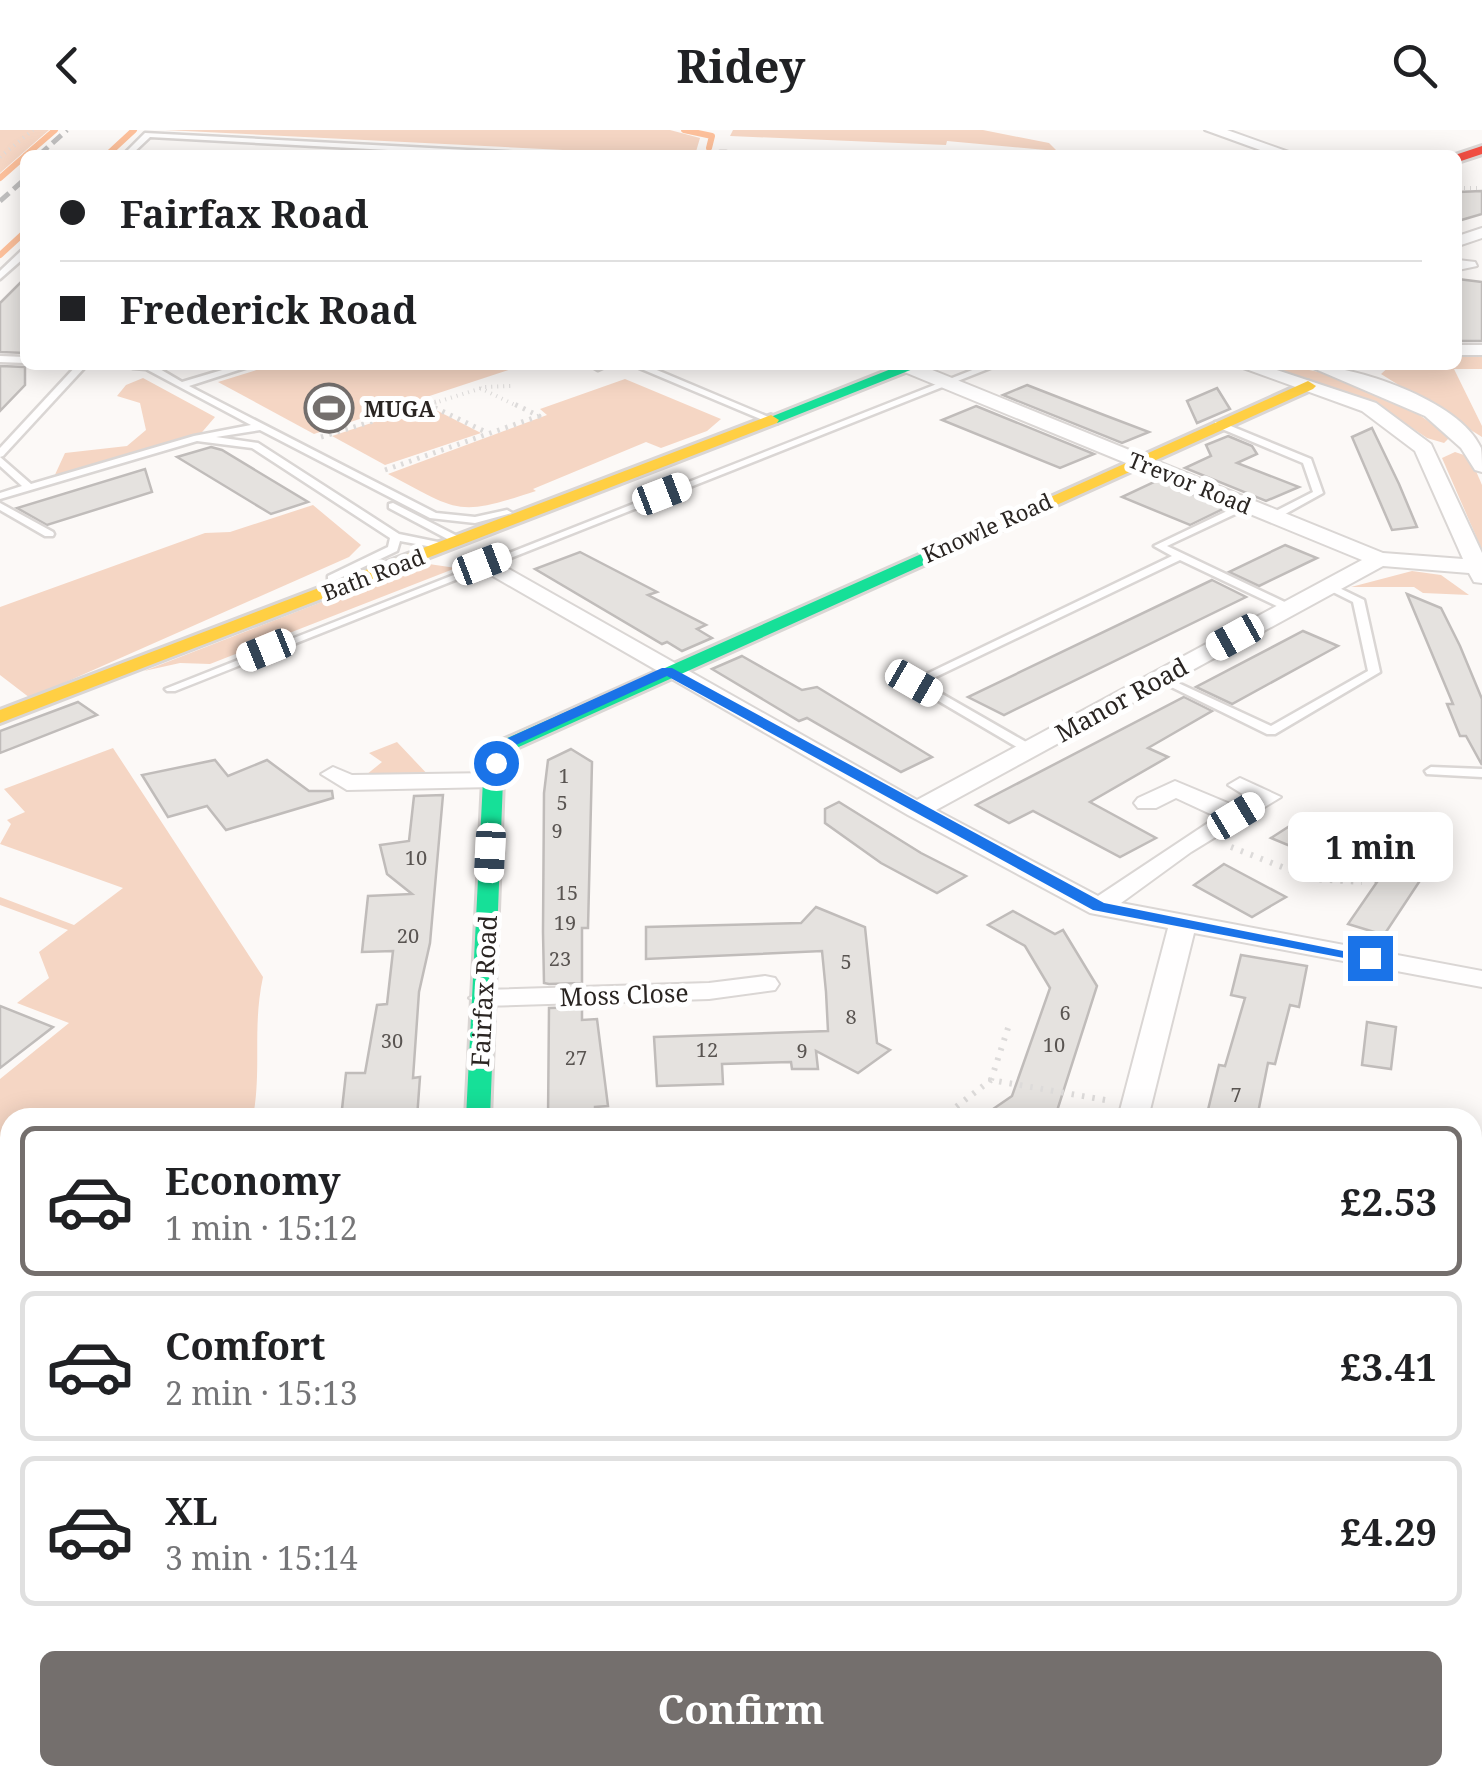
<!DOCTYPE html>
<html lang="en">
<head>
<meta charset="utf-8">
<style>
  body { margin:0; font-family:"Noto Serif",serif; background:#f6f6f6; color:#202124; height:100vh; display:flex; flex-direction:column; font-size:38px; white-space:nowrap }
  * { box-sizing:border-box; margin:0 }
  p { font-size:32px; color:#757577 }
  .icon { flex:none; width:55px; height:55px; fill:none; stroke:currentColor; stroke-width:2; stroke-linecap:round; stroke-linejoin:round }
  .map { position:relative; flex:1; overflow:hidden }
  .details { position:absolute; left:0px; top:978px; width:1482px; height:678px; display:flex; flex-direction:column; background:#fff; border-radius:30px 30px 0 0; box-shadow:0 5px 25px #0003 }
  .details>* { flex:none }
  .guide { position:absolute; left:20px; top:20px; width:1442px; height:220px; border-radius:15px; box-shadow:0 5px 25px #0003; display:grid; align-content:center; height:220px; padding:0 40px; background:#fff }
  .end { position:absolute; width:45px; height:45px; margin:-22px; border:12px solid #1a73e8; background:#fff; box-shadow:0 0 0 5px #fff }
  .from { border-radius:50% }
  .bubble { position:absolute; height:70px; border-radius:15px; background:#fff; box-shadow:0 5px 25px #0003; font-size:32px; font-weight:700; line-height:70px; text-align:center }
  .car { position:absolute; width:30px; height:60px; margin:-30px -15px; border-radius:12px; box-shadow:0 0 8px 2px #0007; background:linear-gradient(#fff 24%,#345 0 40%,#fff 0 76%,#345 0 86%,#fff 0) }
  .guide b { display:flex; align-items:center; gap:35px; height:95px; font-size:38px }
  .guide b+b { border-top:2px solid #e0e0e0 }
  .guide i { width:25px; height:25px; background:#202124 }
  ul { padding:18px 0 0; list-style:none }
  li { display:flex; align-items:center; gap:30px; height:150px; margin:0 20px 15px; padding:0 20px; border:5px solid #e0e0e0; border-radius:15px }
  li div { flex:1 }
  li b { display:block; font-size:38px }
  li em { font-style:normal; font-weight:700 }
  li.on { border-color:#746f6d }
  li>.icon { width:90px; height:90px; stroke-width:1.5 }
  .button { display:flex; gap:20px; margin-top:auto; padding:20px 40px }
  .button a { flex:1; height:115px; border-radius:15px; background:#746f6d; color:#fff; font-size:40px; font-weight:700; line-height:115px; text-align:center }
  header { display:flex; justify-content:space-between; align-items:center; height:130px; padding:0 40px; background:#fff; font-size:45px; font-weight:700 }
  .map>svg:first-child { display:block }
  .green { fill:#f5d6c4 }
  .lines { fill:none; stroke-linecap:round; stroke-linejoin:round }
  .stream { stroke:#fdc09b; stroke-width:6 }
  .building { fill:#e5e2df; stroke:#c0bcba; stroke-width:2.5 }
  .lane-casing { stroke:#dad6d4; stroke-width:5 }
  .street-casing { stroke:#dad6d4; stroke-width:4 }
  .fast-casing { stroke:#dad6d4; stroke-width:6 }
  .slow-casing { stroke:#dad6d4; stroke-width:6 }
  .jam-casing { stroke:#dad6d4; stroke-width:6 }
  .path-far3 { stroke:#dddbda; stroke-width:4; stroke-dasharray:1 5; stroke-linecap:butt }
  .path-far2 { stroke:#dddbda; stroke-width:5; stroke-dasharray:2.5 6; stroke-linecap:butt }
  .path-far1 { stroke:#dddbda; stroke-width:6; stroke-dasharray:2.5 8; stroke-linecap:butt }
  .path { stroke:#dddbda; stroke-width:8; stroke-dasharray:4 10; stroke-linecap:butt }
  .lane { fill:#fffefe; fill-rule:evenodd }
  .street { fill:#fffefe; fill-rule:evenodd }
  .fast { fill:#16e098; fill-rule:evenodd }
  .slow { fill:#ffcf43; fill-rule:evenodd }
  .jam { fill:#f24e42; fill-rule:evenodd }
  .rail { stroke:#c0bfbf; stroke-width:5; stroke-dasharray:12 6; stroke-linecap:butt }
  .route { fill:#1a73e8 }
  .labels { text-anchor:middle; dominant-baseline:central; stroke-width:10; stroke-linejoin:round; paint-order:stroke }
  .number-label { font-size:20px; fill:#595451 }
  .far-poi-label { font-size:22px; font-weight:bold; fill:#2a2522; stroke:#fff; text-anchor:start }
  .far-street-label { font-size:22px; fill:#2a2522; stroke:#fff }
  .street-label { font-size:25px; fill:#2a2522; stroke:#fff }
</style>
</head>
<body>
<header><svg class="icon" aria-label="back" viewBox="0 0 24 24"><path d="M15 5l-7 7 7 7"/></svg>Ridey<svg class="icon" aria-label="search" viewBox="0 0 24 24"><circle cx="10" cy="10" r="6"/><path d="M15 15l6 6"/></svg></header>
<div class="map">
<svg width="1482" height="1654" viewBox="0 0 1482 1654">
  <rect width="100%" height="100%" fill="#fcf9f7"/>
  <g class="green">
    <path d="M0,0H49L0,43Z"/>
    <path d="M165,0H670L700,8L695,25H560L563,20Z"/>
    <path d="M733,0H983L1049,13L1057,21L947,11L946,15L730,6Z"/>
    <path d="M1458,220H1482V239H1454L1482,296V307L1381,244L1391,235H1458Z"/>
    <path d="M273,235H524L314,304L218,252Z"/>
    <path d="M1262,235C1325,235 1403,265 1449,308L1444,313L1427,308L1373,272Z"/>
    <path d="M143,248L215,287L197,308L53,349L65,323L127,316L146,300L140,273L117,266L126,255Z"/>
    <path d="M625,249L721,289L707,301L661,318L646,312L533,359L536,361C457,387 460,382 388,344L547,285L540,279Z"/>
    <path d="M426,275L481,303L385,335L332,306Z"/>
    <path d="M1455,322L1470,327L1482,355V420L1442,328Z"/>
    <path d="M313,375L361,415L349,427L30,568L0,545V477L205,403L230,402Z"/>
    <path d="M422,433L456,438L210,534L180,533L144,541Z"/>
    <path d="M1412,441L1441,445L1469,465L1423,463L1414,457H1351Z"/>
    <path d="M397,612L431,648L366,645L382,632L369,623Z"/>
    <path d="M113,618L263,847C252,898 262,939 253,987L10,988V1055L0,1050V949L69,893L17,873L49,848L39,822L68,800L0,775V767L74,795L123,758L0,714L11,694L7,690L25,682L4,659Z"/>
    <path d="M10,1622V1645H164L162,1654H4Z"/>
  </g>
  <g class="lines">
    <g class="stream">
      <path d="M684,0L712,6L709,18"/>
      <path d="M26,25L55,0"/>
      <path d="M107,25L134,0"/>
      <path d="M0,48L25,26"/>
      <path d="M0,125L25,102"/>
    </g>
  </g>
  <g class="building">
    <path d="M1482,61V84L1458,91V62Z"/>
    <path d="M25,148V223L0,222V173Z"/>
    <path d="M1458,149L1482,152V211H1458Z"/>
    <path d="M0,236L25,237V255L0,281Z"/>
    <path d="M1027,255L1104,285L1149,302L1122,313L1003,265Z"/>
    <path d="M1217,258L1230,279L1197,293L1187,271Z"/>
    <path d="M976,276L1094,324L1060,338L942,290Z"/>
    <path d="M1372,298L1399,354L1417,397L1392,400L1352,307Z"/>
    <path d="M1228,306L1252,316L1257,324L1237,333L1299,357L1266,371L1185,338L1211,326L1206,315Z"/>
    <path d="M211,317L222,320L308,372L271,384L177,327Z"/>
    <path d="M145,339L152,362L47,395L17,378Z"/>
    <path d="M1158,350L1225,378L1190,395L1122,367Z"/>
    <path d="M1285,415L1317,428L1259,456L1229,442Z"/>
    <path d="M580,422L657,462L648,465L706,495L697,499L712,508L682,521L667,512L662,514L535,439Z"/>
    <path d="M1212,450L1246,467L1004,585L968,567Z"/>
    <path d="M1407,464L1441,478L1460,516L1482,569V635L1466,606H1460L1447,574H1453Z"/>
    <path d="M1303,501L1338,516L1232,574L1196,557Z"/>
    <path d="M742,526L802,560L817,557L932,627L901,642L807,588L799,591L712,539Z"/>
    <path d="M1184,567L1212,581L1148,618L1168,627L1090,672L1156,708L1120,727L1033,681L1009,693L976,675Z"/>
    <path d="M78,572L97,585L0,623V601Z"/>
    <path d="M571,619L592,632L588,798H582V853L549,854L544,853L543,802L544,663L548,630Z"/>
    <path d="M215,630L228,646L267,630L309,661H332L333,668L226,700L207,676L168,687L142,645Z"/>
    <path d="M443,665L430,813L419,862L413,948L420,947L417,988H341L346,943H365L377,875L387,874L393,821L362,822L368,766L412,764L387,744L380,715L409,711L414,666Z"/>
    <path d="M839,672L921,723L966,746L937,763L881,733L825,693V679Z"/>
    <path d="M1299,690L1389,734L1425,743L1384,805L1348,794L1377,752L1271,708Z"/>
    <path d="M1224,734L1286,767L1252,787L1194,755Z"/>
    <path d="M816,777L865,797L877,913L890,920L858,943L816,921L818,939H792L791,932L722,934L723,954L657,956L654,907L828,901L826,862L822,821L646,829V797L801,793Z"/>
    <path d="M1013,781L1055,804L1063,800L1097,856L1057,981L1047,988H980L1012,966L1050,858L1025,816L988,795Z"/>
    <path d="M1241,825L1307,836L1299,877L1290,875L1275,934L1268,933L1257,988H1206L1219,935L1225,936L1245,868L1231,865Z"/>
    <path d="M0,876L53,897L0,938Z"/>
    <path d="M582,877V890L597,889L608,976L595,977V988H548L549,878Z"/>
    <path d="M1367,892L1396,897L1391,939L1362,935Z"/>
  </g>
  <g class="lines">
    <g class="lane-casing">
      <g id="lane">
        <path d="M145,3L524,23L528,25H481L150,7L131,25H123Z"/>
        <path d="M720,22H726L727,24L718,25Z"/>
        <path d="M22,120H25V127L0,149V141Z"/>
        <path d="M0,226L25,227V233L0,232Z"/>
        <path d="M77,235H87L3,326L0,327V318Z"/>
        <path d="M128,235H153L182,252L239,235H254L189,256L436,383L475,387L507,380L512,383L475,393L430,388L260,300L216,307L258,313L399,404L438,412L443,415L438,418L400,411L397,421L336,450H328V446L388,417L390,408L252,318L197,311L0,369V363L22,356L0,336V327L31,354L194,306L251,295L146,239L133,238Z"/>
        <path d="M595,235H609L598,240L593,237Z"/>
        <path d="M632,235H645L778,291L770,293Z"/>
        <path d="M985,235H998L175,561H167L165,559Z"/>
        <path d="M1215,292H1221L1311,329L1323,363L1278,388H1270V384L1313,362L1303,333L1215,296Z"/>
        <path d="M1246,372L1250,373V377L1167,416L1293,476V480H1285L1180,430L923,553L1033,616L1035,619L1033,622H1025L908,553L1172,426L1154,416Z"/>
        <path d="M0,373L53,402L54,404L53,406H45L0,380Z"/>
        <path d="M393,373L463,409L464,411L459,414L455,413L389,378V374Z"/>
        <path d="M1329,453L1364,470L1380,542L1275,604H1267L1153,548L1159,545L1163,546L1271,596L1368,541L1353,472L1325,458L1324,456Z"/>
        <path d="M1431,637L1482,639V647L1427,644L1425,641Z"/>
      </g>
    </g>
    <g class="street-casing">
      <g id="street">
        <path d="M1205,0H1227L1297,25H1274Z"/>
        <path d="M1482,98V108L1458,116V106Z"/>
        <path d="M1458,130L1475,132L1477,136L1458,140Z"/>
        <rect x="1458" y="215" width="24" height="10"/>
        <path d="M901,235H920L1383,423L1463,429L1415,321L1362,281L1235,235H1262L1376,273L1431,314L1482,423V453L1474,452L1469,443L1383,436L936,680L1098,766L1217,687L1176,668L1156,678H1138L1134,673L1138,668L1175,651L1235,676L1249,668L1228,655L1240,648L1281,667L1191,722L1121,773L1482,841V857L1194,803L1148,988H1118L1168,798L1090,783L908,685L472,434L483,428L491,429L917,670L1362,430L902,241Z"/>
        <path d="M1306,235C1353,235 1460,270 1481,318C1482,325 1482,335 1482,342L1475,340L1461,318L1425,286Z"/>
        <path d="M333,637L352,645L493,643L505,650L493,657L347,660L321,644Z"/>
        <path d="M765,846L775,848L779,854L775,860L709,869L483,876L469,868L483,860L709,853Z"/>
        <path d="M0,1082L10,1085V1115L0,1112Z"/>
        <path d="M10,1397V1472L0,1475V1400Z"/>
        <path d="M430,1645H470L469,1654H429Z"/>
        <path d="M868,1645H909L905,1654H864Z"/>
      </g>
    </g>
    <g class="fast-casing">
      <g id="fast">
        <path d="M901,235H923L777,293L763,290Z"/>
        <path d="M982,397L988,398V406L512,620L503,650L490,988H466L483,650L496,613Z"/>
      </g>
    </g>
    <g class="slow-casing">
      <g id="slow">
        <path d="M1308,251L1316,256L1313,259L988,406H976L973,402Z"/>
        <path d="M771,285L779,290L777,293L0,593V580Z"/>
      </g>
    </g>
    <g class="jam-casing">
      <path id="jam" d="M1482,16V24L1458,32L1455,25Z"/>
    </g>
    <g class="path-far3">
      <path d="M0,27L33,0"/>
      <path d="M1458,58H1482"/>
      <path d="M480,258L515,275"/>
      <path d="M428,275L485,257L511,256"/>
    </g>
    <g class="path-far2">
      <path d="M427,274L488,303"/>
      <path d="M321,307L436,272"/>
      <path d="M385,340L539,286L510,272"/>
    </g>
    <g class="path-far1">
      <path d="M1231,717L1313,749L1362,752"/>
      <path d="M1008,898L991,950L1111,971"/>
      <path d="M948,983L991,950"/>
      <path d="M0,1023L10,1025"/>
    </g>
    <path class="path" d="M53,1654L56,1645"/>
    <use href="#lane" class="lane"/>
    <use href="#street" class="street"/>
    <use href="#fast" class="fast"/>
    <use href="#slow" class="slow"/>
    <use href="#jam" class="jam"/>
    <g class="rail">
      <path d="M39,25L67,0"/>
      <path d="M0,71L25,49"/>
    </g>
  </g>
  <path class="route" d="M662,538H672L1104,773L1378,828L1370,833L1093,780L667,546L516,615L501,636L488,633L506,609Z"/>
  <defs>
    <g id="stadium-ring" transform="scale(2.5)"><circle r="9.5" fill="#fff" stroke="#746f6d" stroke-width="1.5"/><path d="M0-5a6.5 5 0 1 0 0 10a6.5 5 0 1 0 0-10ZM-3.5-1.8h7v3.6h-7Z" fill="#746f6d"/></g>
  </defs>
  <g fill-rule="evenodd">
    <use href="#stadium-ring" x="329" y="278"/>
  </g>
  <g class="labels">
    <g class="number-label">
      <text x="564" y="645">1</text>
      <text x="562" y="672">5</text>
      <text x="557" y="700">9</text>
      <text x="416" y="727">10</text>
      <text x="567" y="762">15</text>
      <text x="565" y="792">19</text>
      <text x="408" y="805">20</text>
      <text x="560" y="828">23</text>
      <text x="846" y="831">5</text>
      <text x="1065" y="882">6</text>
      <text x="851" y="886">8</text>
      <text x="392" y="910">30</text>
      <text x="1054" y="914">10</text>
      <text x="707" y="919">12</text>
      <text x="802" y="920">9</text>
      <text x="576" y="927">27</text>
      <text x="1236" y="964">7</text>
    </g>
    <g class="far-poi-label">
      <text x="364" y="278">MUGA</text>
    </g>
    <g class="far-street-label">
      <text transform="translate(1190 352) rotate(22)">Trevor Road</text>
      <text transform="translate(987 397) rotate(-24)">Knowle Road</text>
      <text transform="translate(373 444) rotate(-21)">Bath Road</text>
    </g>
    <g class="street-label">
      <text transform="translate(1121 569) rotate(-29)">Manor Road</text>
      <text transform="translate(483 861) rotate(-87)">Fairfax Road</text>
      <text transform="translate(624 864) rotate(-2)">Moss Close</text>
    </g>
  </g>
</svg>
<i class="end from" style="left:496px;top:633px"></i>
<i class="end" style="left:1370px;top:828px"></i>
<div class="bubble" style="left:1288px;top:682px;width:165px">1 min</div>
<i class="car" style="left:662px;top:364px;rotate:69deg"></i>
<i class="car" style="left:482px;top:434px;rotate:69deg"></i>
<i class="car" style="left:1235px;top:507px;rotate:241deg"></i>
<i class="car" style="left:266px;top:520px;rotate:248deg"></i>
<i class="car" style="left:914px;top:553px;rotate:120deg"></i>
<i class="car" style="left:1236px;top:686px;rotate:59deg"></i>
<i class="car" style="left:490px;top:723px;rotate:183deg"></i>
<div class="guide">
<b><i class="from"></i>Fairfax Road</b>
<b><i></i>Frederick Road</b>
</div>
<section class="details">
<ul>
<li class="on"><svg class="icon" aria-label="car" viewBox="0 0 24 24"><path d="M5 17H2v-5l4-1 3-4h7l3 4 3 1v5h-3M9 17h6M6 11h13"/><circle cx="7" cy="17" r="2"/><circle cx="17" cy="17" r="2"/></svg><div><b>Economy</b><p>1 min · 15:12</p></div><em>£2.53</em></li>
<li><svg class="icon" aria-label="car" viewBox="0 0 24 24"><path d="M5 17H2v-5l4-1 3-4h7l3 4 3 1v5h-3M9 17h6M6 11h13"/><circle cx="7" cy="17" r="2"/><circle cx="17" cy="17" r="2"/></svg><div><b>Comfort</b><p>2 min · 15:13</p></div><em>£3.41</em></li>
<li><svg class="icon" aria-label="car" viewBox="0 0 24 24"><path d="M5 17H2v-5l4-1 3-4h7l3 4 3 1v5h-3M9 17h6M6 11h13"/><circle cx="7" cy="17" r="2"/><circle cx="17" cy="17" r="2"/></svg><div><b>XL</b><p>3 min · 15:14</p></div><em>£4.29</em></li>
</ul>
<div class="button"><a>Confirm</a></div>
</section>
</div>
</body>
</html>
